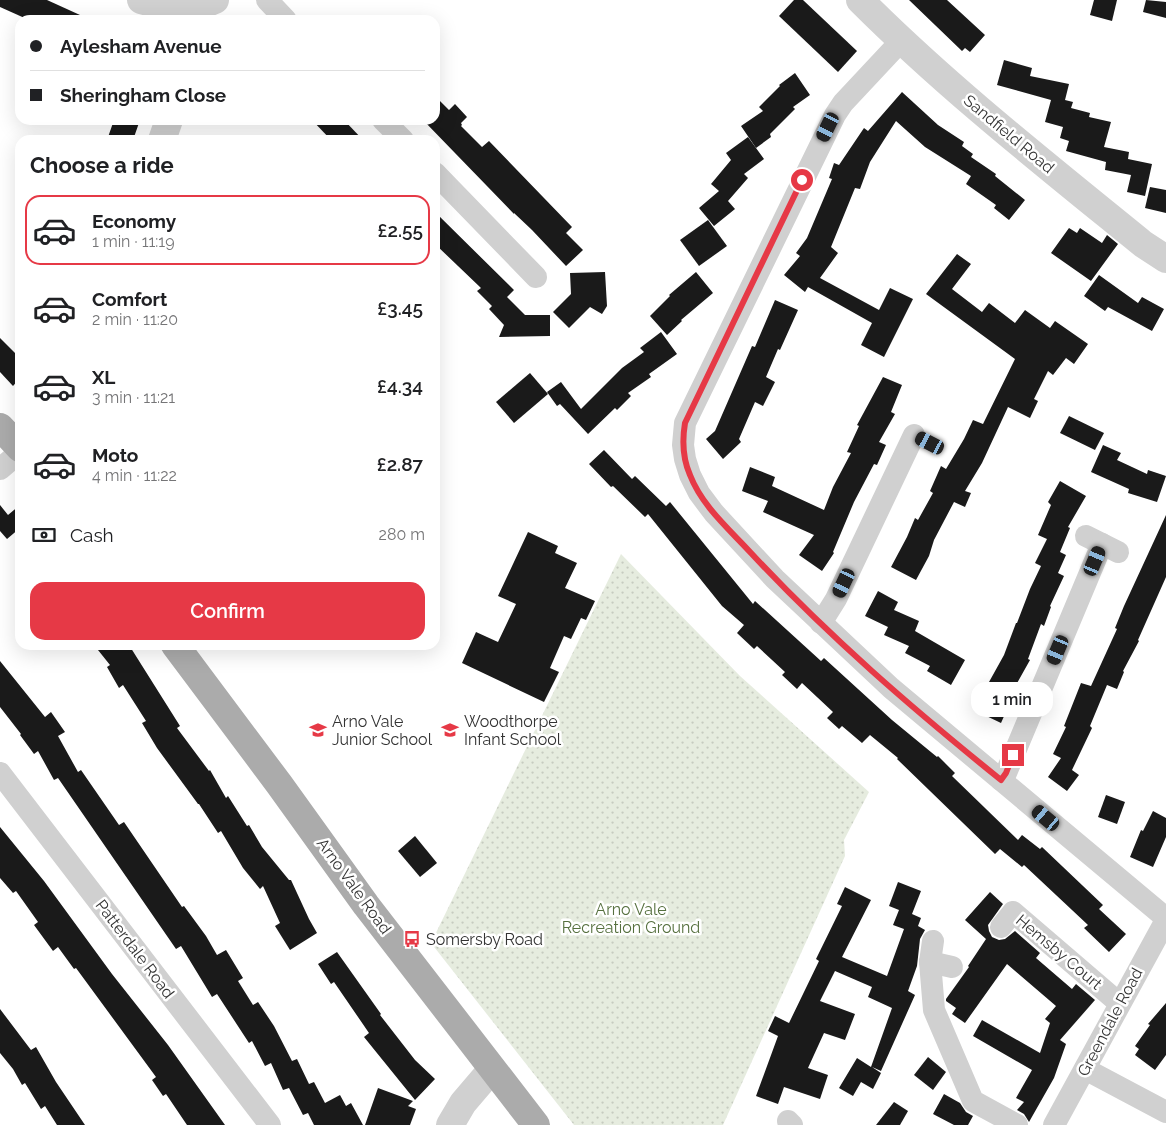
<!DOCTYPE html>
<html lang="en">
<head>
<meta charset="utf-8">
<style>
  body { margin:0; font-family:Raleway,sans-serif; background:#f6f6f6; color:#202124; height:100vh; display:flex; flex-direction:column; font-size:19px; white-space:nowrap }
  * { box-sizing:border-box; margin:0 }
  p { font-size:16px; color:#757577 }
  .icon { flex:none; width:28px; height:28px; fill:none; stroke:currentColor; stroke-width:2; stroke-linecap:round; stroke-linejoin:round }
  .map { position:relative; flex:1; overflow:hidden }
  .drawer { position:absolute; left:15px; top:135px; width:425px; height:515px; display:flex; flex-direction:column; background:#fff; border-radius:15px; box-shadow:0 5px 20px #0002 }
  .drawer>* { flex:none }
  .top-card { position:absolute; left:15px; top:15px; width:425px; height:110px; border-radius:15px; box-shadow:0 5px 20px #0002; display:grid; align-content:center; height:110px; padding:0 15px; background:#fff }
  .end { position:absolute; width:22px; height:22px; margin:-11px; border:6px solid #e63946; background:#fff; box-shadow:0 0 0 2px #fff }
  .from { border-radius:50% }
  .bubble { position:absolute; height:35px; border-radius:15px; background:#fff; box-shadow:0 5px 20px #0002; font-size:16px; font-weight:600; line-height:35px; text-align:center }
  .car { position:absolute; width:15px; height:30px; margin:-15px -8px; border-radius:6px; box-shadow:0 0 4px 1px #0007; background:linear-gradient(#222 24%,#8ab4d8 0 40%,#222 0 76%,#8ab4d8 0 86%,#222 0) }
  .top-card b { display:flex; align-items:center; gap:18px; height:48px; font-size:19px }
  .top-card b+b { border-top:1px solid #e0e0e0 }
  .top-card i { width:12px; height:12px; background:#202124 }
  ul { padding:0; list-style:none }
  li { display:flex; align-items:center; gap:15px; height:70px; margin:0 10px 8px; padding:0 5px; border:2px solid transparent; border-radius:15px }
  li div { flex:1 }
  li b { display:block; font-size:19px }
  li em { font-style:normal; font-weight:600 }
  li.selected { border-color:#e63946 }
  li>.icon { width:45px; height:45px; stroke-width:1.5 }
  h2 { padding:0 15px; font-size:22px; line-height:60px }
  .pay { display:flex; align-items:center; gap:12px; height:55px; padding:0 15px; font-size:19px }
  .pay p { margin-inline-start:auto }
  .primary-button { display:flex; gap:10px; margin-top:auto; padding:10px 15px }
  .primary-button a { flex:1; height:58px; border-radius:15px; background:#e63946; color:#fff; font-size:20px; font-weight:600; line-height:58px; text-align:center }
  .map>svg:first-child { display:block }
  .park { fill:url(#park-dots) }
  .building { fill:#1a1a1a }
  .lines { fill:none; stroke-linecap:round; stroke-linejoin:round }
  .minor { stroke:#d0d0d0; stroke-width:22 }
  .tertiary { stroke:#d0d0d0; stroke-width:28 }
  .primary { stroke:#ababab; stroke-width:28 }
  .route { stroke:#e63946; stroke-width:6 }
  .labels { text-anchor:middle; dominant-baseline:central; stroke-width:5; stroke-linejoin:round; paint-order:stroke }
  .street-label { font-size:16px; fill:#333; stroke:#fff }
  .poi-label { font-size:16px; fill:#333; stroke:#fff; text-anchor:start }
  .park-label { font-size:16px; fill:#56703f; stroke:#fff }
</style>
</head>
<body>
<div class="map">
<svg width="1166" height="1125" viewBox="0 0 1166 1125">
  <defs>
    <pattern id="park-dots" width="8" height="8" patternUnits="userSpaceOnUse" patternTransform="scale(1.25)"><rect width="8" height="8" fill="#e6ecdf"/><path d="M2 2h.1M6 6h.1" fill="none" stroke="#c6cbc0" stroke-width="1.8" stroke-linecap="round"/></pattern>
  </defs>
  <rect width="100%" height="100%" fill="#fff"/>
  <path class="park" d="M621,554L740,676L869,792L844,840L845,856L723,1125H574L431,943Z"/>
  <g class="building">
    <path d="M0,0H47L91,20H29L0,7Z"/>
    <path d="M794,0H803L857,51L838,72L779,16Z"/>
    <path d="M909,0H947L985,35L970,52L965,48L962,51Z"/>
    <path d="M1094,0H1117L1112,21L1090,15Z"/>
    <path d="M1146,0L1166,2V18L1143,12Z"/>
    <path d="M1004,60L1032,68L1030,76L1069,84L1065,100L1073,102L1071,108L1090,113L1089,117L1111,122L1104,147L1129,152L1128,159L1152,164L1145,196L1127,192L1131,175L1105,170L1106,162L1066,151L1069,141L1060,138L1063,127L1045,122L1051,100L997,85Z"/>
    <path d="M795,73L810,95L793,107L795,109L770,134L771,137L756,148L741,126L763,111L759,107L780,86L779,85Z"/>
    <path d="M902,92L938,125L964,142L962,146L973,154L971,157L996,174L995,176L1025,200L1009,220L994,208L996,205L966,184L971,176L925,147L896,121L870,162L860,189L855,188L831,247L838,253L820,278L879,310L890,288L913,299L884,357L861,345L872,323L808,287L805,292L784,275L800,256L796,253L807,238L832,179L829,178L834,163L839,165L864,128L868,131Z"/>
    <path d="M435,96L449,110L455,104L467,117L461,123L462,125L461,126L482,147L489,141L572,227L566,233L583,250L566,266L532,230L514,213V214L423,120H435Z"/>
    <path d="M114,120H140L133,140H107Z"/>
    <path d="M312,120H344L363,140H331Z"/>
    <path d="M748,137L764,159L744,174L748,178L728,201L735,209L714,226L699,208L719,191L711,184L731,160L726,153Z"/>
    <path d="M1150,187L1166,190V213L1145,208Z"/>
    <path d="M435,212L514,290L507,297L525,315H550V336L499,337L504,325L489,309L492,306L477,291L481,288L435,244Z"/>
    <path d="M708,220L727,246L699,266L680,240Z"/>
    <path d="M1069,228L1077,233L1080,228L1102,243L1107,235L1118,244L1091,281L1051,253Z"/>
    <path d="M957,254L971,264L952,289L982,312L989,303L1015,323L1025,310L1050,328L1055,321L1088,344L1074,364L1066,358L1053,375L1048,371L1034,399L1038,401L1030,418L1008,407L982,463L965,491L971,493L965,507L954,502L934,540L929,556L916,580L891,567L907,537L915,518L918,520L933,493L930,491L941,466L946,469L964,439L973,420L983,424L1015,359L926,294Z"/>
    <path d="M605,272L607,306L602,314L590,307L569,328L553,312L571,294L570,273Z"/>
    <path d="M696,272L713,293L681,320L682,321L667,335L650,316L670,296L669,295Z"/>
    <path d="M1099,275L1138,303L1142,297L1164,309L1152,331L1108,307L1105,311L1084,296Z"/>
    <path d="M775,300L798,310L780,350L778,349L766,377L775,382L763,406L755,402L739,439L741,442L723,459L706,439L715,431L752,346L755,347Z"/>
    <path d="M661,332L677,354L649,374L651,377L628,393L631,396L617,410L615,408L588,434L560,404L557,406L547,392L561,382L581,409L622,368L644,352L640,348Z"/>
    <path d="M0,338L20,358V378L13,386L0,372Z"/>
    <path d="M530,373L548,394L514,423L496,402Z"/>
    <path d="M883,377L902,385L891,412L895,414L879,442L886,445L877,465L874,464L854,502L833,552L834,553L822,571L799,555L814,535L763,512L768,501L742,491L750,467L775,477L772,486L824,510L833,487L851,453L847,452L859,426L857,425Z"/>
    <path d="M1069,416L1104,433L1095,450L1060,433Z"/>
    <path d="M1103,445L1121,453L1117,460L1147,474L1148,470L1166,476L1157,502L1128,493L1129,489L1091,472Z"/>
    <path d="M604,450L632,479L635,476L666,506L670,502L753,604L755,601L821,661L824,658L892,720L937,757L938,756L955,773L952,776L1018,840L1022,835L1040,849L1042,847L1103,905L1099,909L1126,934L1109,952L1084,928L1088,925L1024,865L1022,867L1000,849L995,854L897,759L898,758L870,735L862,743L842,726L839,729L827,718L833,712L802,683L797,689L782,675L785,672L757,646L754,649L737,633L744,625L722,606L648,514L645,517L613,486L611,487L589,464Z"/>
    <path d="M1060,481L1086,496L1068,527L1070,528L1060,552L1066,555L1058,573L1064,576L1050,606L1051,607L1044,626L1041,624L1028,659L1030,660L1006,703L1009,705L1001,723L978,712L987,692L984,691L1004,655L1016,623H1017L1030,589L1041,566L1035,563L1047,539L1038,535L1051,505L1048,502Z"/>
    <path d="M0,505L8,515L20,505V528L7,539L0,531Z"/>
    <path d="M1166,515V577L1138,640L1139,641L1123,671L1124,672L1117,689L1107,685L1090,726L1092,728L1072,770L1079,775L1067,791L1048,777L1061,758L1053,754L1066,727L1064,726L1081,683L1091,686L1117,629L1115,628L1124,606Z"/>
    <path d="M528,532L558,546L555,553L577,563L565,588L595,601L586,620L581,618L571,639L564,636L550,668L559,672L544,702L462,663L476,632L498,642L516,604L498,596Z"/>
    <path d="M878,591L898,602L894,610L919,621L915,631L965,660L951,685L927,671L930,666L905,653L909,646L884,635L888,627L865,616Z"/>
    <path d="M94,645H129L180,726L177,728L209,771L210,770L226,798L228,796L247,826L249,825L262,847L289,880H291L309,919L317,933L290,950L275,926L280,923L263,886L260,889L243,868L221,831L218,833L199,804H198L157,748L142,723L146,721L123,685L119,688L107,667L110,665Z"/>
    <path d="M0,661L45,717L51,712L65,732L58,736L78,772L81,770L119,825L124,822L182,907L184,906L206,936L217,955L226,950L243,978L238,981L253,1005L258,1002L274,1026L292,1061L297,1059L309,1084L314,1082L325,1103L340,1095L346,1106L351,1103L363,1125H314L308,1113L303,1115L289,1088L283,1090L271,1063L265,1066L252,1041L249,1043L217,994L212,997L181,946L176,949L58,778L54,780L38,751L34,754L20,735L21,734L0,707Z"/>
    <path d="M1106,795L1125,802L1117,824L1098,817Z"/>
    <path d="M1153,811L1166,818V837L1153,867L1130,857L1141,830L1143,831Z"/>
    <path d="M0,827L44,881L112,974L168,1045L225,1125H187L166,1094L163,1096L152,1080L156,1077L76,968L74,969L58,947L53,951L34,925L38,922L16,891L13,893L0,878Z"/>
    <path d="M415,836L437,863L420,877L398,851Z"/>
    <path d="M898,882L921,891L912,914L921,918L918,926L925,930L920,939L917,966L908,991L915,995L881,1071L872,1067L881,1073L873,1089L861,1082L853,1096L839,1088L857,1058L871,1067L892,1008L868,997L872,987L835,971L820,1001L855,1014L845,1040L824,1033L808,1068L828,1075L820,1099L784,1087L778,1104L756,1096L778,1036L768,1031L775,1016L789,1023L819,961L816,959L842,906L837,904L845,887L871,900L842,957L887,976L904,929L893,925L899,910L889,906Z"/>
    <path d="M990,892L1003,904L988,925L989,931L992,937L999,940L1005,939L1015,931L1040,953L1036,958L1072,989L1076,984L1095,1000L1060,1040L1066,1044L1054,1078L1029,1122L1024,1114L1017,1110L1024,1102L1016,1098L1032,1070L973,1036L982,1020L1040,1053L1050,1023L1045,1019L1056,1006L1007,964L965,1023L952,1014L956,1008L946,1001V999L969,967L968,966L986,939L965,920Z"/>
    <path d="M337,952L381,1014L380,1015L415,1060L435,1079L415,1100L364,1037L369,1033L334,982L331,984L318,964Z"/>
    <path d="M1166,1003V1055L1155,1070L1135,1055L1139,1049L1135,1046L1150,1025L1148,1024Z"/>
    <path d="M0,1009L31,1050L36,1047L56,1082L85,1125H57L45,1106L41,1109L25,1083L22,1085L13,1069L0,1053Z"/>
    <path d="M928,1057L946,1072L933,1090L914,1075Z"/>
    <path d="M378,1088L413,1101L408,1106L416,1109L410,1125H365Z"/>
    <path d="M944,1094L960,1103L966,1112L973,1116L968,1125H954L933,1114Z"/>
    <path d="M894,1102L908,1111L900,1125H876Z"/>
  </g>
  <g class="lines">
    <g class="minor">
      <path d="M267,0L286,20"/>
      <path d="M901,41L843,103L835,115L685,423L683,445L685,459L690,475L699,493L714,513L775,579L891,688L1166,918"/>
      <path d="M383,120L403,140"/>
      <path d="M435,173L536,277"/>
      <path d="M0,469L20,452"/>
      <path d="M1086,536L1118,552"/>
      <path d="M821,623L836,599L914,435"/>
      <path d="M0,773L270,1125"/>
      <path d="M1001,780L1006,773L1102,544"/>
      <path d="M1001,927L1013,912L1119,1003"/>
      <path d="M933,941L930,962L934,1010L973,1101L1017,1125"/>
      <path d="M930,962L952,967"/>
      <path d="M1085,1069L1166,1112"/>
      <path d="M788,1121L792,1125"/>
      <path d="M1054,1125L1166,920"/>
    </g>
    <g class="tertiary">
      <path d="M141,0C164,7 193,11 215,0"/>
      <path d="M860,0C948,88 1046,165 1143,244L1166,259"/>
      <path d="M162,140L169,120"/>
      <path d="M450,1125L463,1103L492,1069"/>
    </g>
    <g class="primary">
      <path d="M0,427L20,448"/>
      <path d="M175,645L279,784L366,905L536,1125"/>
    </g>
  </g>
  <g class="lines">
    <path class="route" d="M802,180L685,423C682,441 683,459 690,475C702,506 729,529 751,553C827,635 913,709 1001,780L1006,773L1013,755"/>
  </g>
  <defs>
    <g id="school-bare" transform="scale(1.35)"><path d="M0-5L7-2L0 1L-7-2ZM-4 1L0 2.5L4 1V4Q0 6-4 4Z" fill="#e63946" stroke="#fff" stroke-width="2.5" paint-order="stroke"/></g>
    <g id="bus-bare" transform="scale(1.35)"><path d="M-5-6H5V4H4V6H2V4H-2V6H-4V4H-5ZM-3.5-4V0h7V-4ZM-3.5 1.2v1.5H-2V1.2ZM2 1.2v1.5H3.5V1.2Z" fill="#e63946" stroke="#fff" stroke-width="2.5" paint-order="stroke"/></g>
  </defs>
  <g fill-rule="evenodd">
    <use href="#school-bare" x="318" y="730"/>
    <use href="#school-bare" x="450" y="730"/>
    <use href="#bus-bare" x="412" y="939"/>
  </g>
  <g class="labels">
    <g class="street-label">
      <text transform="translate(1009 134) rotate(40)">Sandfield Road</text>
      <text transform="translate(354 886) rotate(54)">Arno Vale Road</text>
      <text transform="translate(135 949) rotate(53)">Patterdale Road</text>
      <text transform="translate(1059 952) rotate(40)">Hemsby Court</text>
      <text transform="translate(1110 1022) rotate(-62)">Greendale Road</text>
    </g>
    <g class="poi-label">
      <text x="332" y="721">Arno Vale<tspan x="332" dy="18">Junior School</tspan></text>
      <text x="464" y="721">Woodthorpe<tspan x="464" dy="18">Infant School</tspan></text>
      <text x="426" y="939">Somersby Road</text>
    </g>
    <g class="park-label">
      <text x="631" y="909">Arno Vale<tspan x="631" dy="18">Recreation Ground</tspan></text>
    </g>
  </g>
</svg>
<i class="end from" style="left:802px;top:180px"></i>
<i class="end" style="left:1013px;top:755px"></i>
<div class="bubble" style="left:971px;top:682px;width:82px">1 min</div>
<i class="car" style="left:828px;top:127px;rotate:206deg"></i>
<i class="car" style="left:930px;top:443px;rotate:297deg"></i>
<i class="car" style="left:1095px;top:561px;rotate:23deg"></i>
<i class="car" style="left:844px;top:583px;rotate:205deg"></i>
<i class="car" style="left:1058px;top:650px;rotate:203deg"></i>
<i class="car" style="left:1046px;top:818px;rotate:310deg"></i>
<div class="top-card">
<b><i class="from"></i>Aylesham Avenue</b>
<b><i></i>Sheringham Close</b>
</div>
<section class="drawer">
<h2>Choose a ride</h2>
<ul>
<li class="selected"><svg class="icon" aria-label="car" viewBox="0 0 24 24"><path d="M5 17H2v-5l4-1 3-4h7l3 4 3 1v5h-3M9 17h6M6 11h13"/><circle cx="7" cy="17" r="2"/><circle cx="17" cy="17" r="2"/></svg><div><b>Economy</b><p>1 min · 11:19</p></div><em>£2.55</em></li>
<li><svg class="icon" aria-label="car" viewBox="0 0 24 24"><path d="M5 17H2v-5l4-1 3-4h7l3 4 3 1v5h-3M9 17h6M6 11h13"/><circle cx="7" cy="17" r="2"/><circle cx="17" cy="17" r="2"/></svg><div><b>Comfort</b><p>2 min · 11:20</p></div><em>£3.45</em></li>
<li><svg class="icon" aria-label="car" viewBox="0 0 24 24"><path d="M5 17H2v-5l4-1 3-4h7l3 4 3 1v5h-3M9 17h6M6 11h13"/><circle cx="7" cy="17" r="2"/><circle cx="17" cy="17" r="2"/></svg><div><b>XL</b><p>3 min · 11:21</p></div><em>£4.34</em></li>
<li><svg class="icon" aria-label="car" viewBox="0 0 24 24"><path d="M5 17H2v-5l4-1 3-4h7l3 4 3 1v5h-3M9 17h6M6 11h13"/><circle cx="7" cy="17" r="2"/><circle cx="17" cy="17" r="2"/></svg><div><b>Moto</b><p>4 min · 11:22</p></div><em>£2.87</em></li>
</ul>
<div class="pay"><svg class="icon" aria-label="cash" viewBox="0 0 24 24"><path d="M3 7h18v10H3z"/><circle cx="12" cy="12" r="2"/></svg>Cash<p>280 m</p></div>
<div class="primary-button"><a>Confirm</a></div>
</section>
</div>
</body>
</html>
